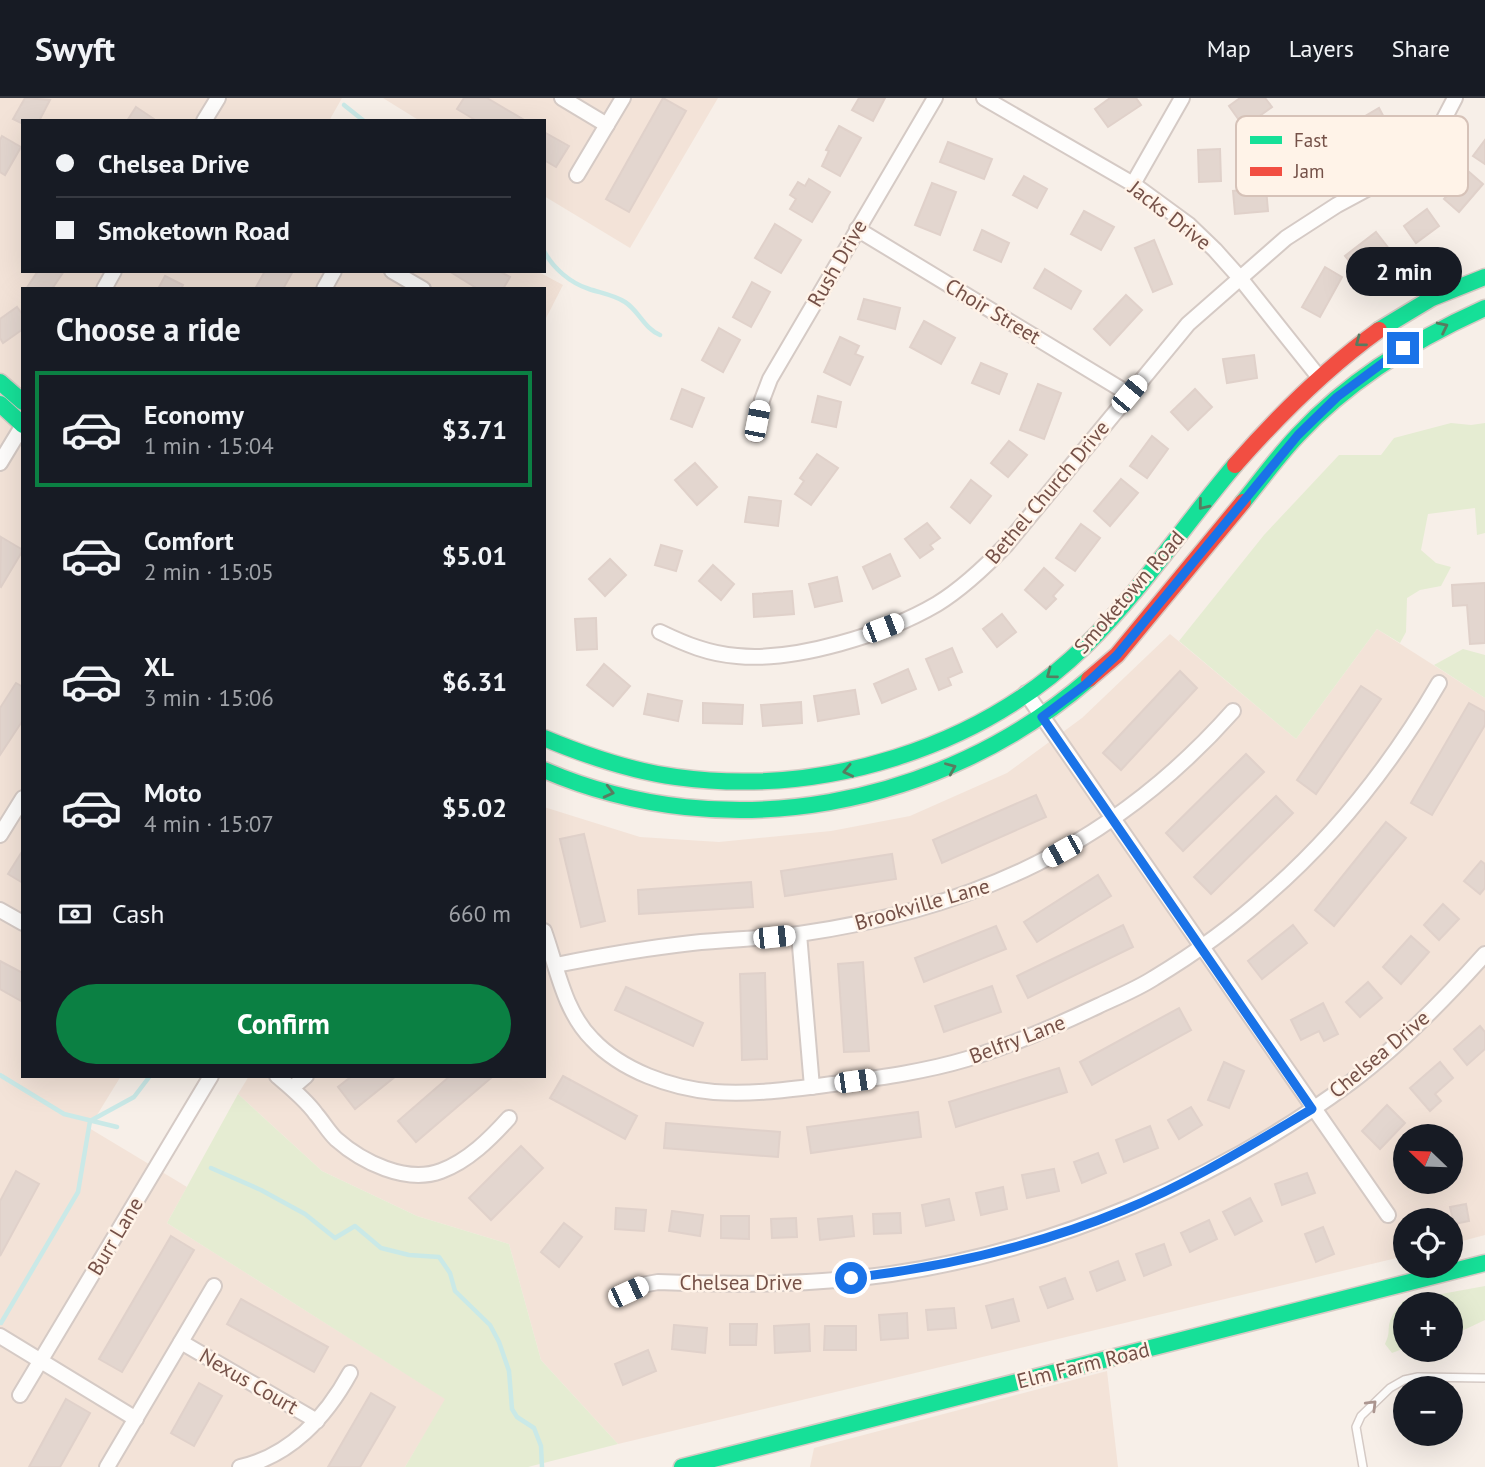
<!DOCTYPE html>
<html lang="en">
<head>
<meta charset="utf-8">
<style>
  body { margin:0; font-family:"PT Sans",sans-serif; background:#20242c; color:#f1f3f6; height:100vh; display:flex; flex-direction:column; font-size:26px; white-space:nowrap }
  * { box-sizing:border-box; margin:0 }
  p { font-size:23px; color:#9ea1a6 }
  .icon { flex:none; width:38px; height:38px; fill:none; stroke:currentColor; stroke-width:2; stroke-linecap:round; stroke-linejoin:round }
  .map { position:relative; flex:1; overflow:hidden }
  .details { position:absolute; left:21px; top:189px; width:525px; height:791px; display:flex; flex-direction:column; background:#171b24; border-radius:0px; box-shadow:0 7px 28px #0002 }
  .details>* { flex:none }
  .guide { position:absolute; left:21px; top:21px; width:525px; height:154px; border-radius:0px; box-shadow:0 7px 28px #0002; display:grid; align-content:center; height:154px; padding:0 35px; background:#171b24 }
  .needle { width:46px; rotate:293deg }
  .buttons { position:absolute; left:1393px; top:1026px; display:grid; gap:14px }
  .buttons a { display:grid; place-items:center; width:70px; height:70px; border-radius:50%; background:#171b24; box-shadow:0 7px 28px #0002; font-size:35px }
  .end { position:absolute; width:32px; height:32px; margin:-16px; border:9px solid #1a73e8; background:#fff; box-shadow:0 0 0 4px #fff }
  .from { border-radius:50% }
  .bubble { position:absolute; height:49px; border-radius:24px; background:#171b24; box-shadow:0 7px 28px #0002; font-size:23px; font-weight:600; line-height:49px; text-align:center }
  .car { position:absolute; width:21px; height:42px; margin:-21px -10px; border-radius:9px; box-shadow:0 0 5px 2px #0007; background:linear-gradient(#fff 24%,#345 0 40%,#fff 0 76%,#345 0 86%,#fff 0) }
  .guide b { display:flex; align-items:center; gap:24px; height:66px; font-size:26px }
  .guide b+b { border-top:2px solid #363941 }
  .guide i { width:18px; height:18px; background:#f1f3f6 }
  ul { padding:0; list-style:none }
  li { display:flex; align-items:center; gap:21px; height:116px; margin:0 14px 10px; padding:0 21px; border:4px solid transparent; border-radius:0px }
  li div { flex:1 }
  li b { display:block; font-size:26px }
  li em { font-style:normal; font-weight:600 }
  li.active { border-color:#0b8043 }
  li>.icon { width:63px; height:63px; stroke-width:1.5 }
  h2 { padding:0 35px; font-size:32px; line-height:84px }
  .pay { display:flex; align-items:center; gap:18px; height:77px; padding:0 35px; font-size:26px }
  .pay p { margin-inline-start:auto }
  .button { display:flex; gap:14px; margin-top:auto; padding:14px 35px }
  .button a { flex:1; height:80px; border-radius:42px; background:#0b8043; color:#fff; font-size:28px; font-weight:600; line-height:80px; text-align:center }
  header { display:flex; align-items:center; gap:42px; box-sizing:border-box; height:98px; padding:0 35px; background:#171b24; border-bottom:2px solid #363941 }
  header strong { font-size:33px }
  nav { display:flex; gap:38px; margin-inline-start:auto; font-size:24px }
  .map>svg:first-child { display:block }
  .residential { fill:#f3e3d8; fill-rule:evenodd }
  .green { fill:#e5ecd2 }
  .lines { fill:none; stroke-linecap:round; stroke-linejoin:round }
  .stream { stroke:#cae9e7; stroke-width:4.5 }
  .building { fill:#e3d6cf; stroke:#e0d1ca; stroke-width:2 }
  .lane-casing { stroke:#d5cac5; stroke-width:10 }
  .street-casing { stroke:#d5cac5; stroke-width:18 }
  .fast-casing { stroke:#d6cac4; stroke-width:19 }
  .jam-casing { stroke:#d6cac4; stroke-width:19 }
  .lane { stroke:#fefdfc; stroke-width:7 }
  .street { stroke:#fefdfc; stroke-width:14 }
  .fast { stroke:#16e098; stroke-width:16 }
  .jam { stroke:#f24e42; stroke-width:16 }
  .oneway { stroke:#587c60 }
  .oneway2 { stroke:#ac9690 }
  .route { stroke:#1a73e8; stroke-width:9 }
  .labels { text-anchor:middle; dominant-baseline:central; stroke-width:5; stroke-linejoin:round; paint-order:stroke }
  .street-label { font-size:21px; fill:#755148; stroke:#fff3e8 }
  .key { fill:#fff3e8; stroke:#d6c2b8; stroke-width:2 }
  .key-label { font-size:19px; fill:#755148 }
</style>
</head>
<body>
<header>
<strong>Swyft</strong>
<nav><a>Map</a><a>Layers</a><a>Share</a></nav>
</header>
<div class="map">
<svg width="1485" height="1369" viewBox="0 0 1485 1369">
  <rect width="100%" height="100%" fill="#f7efe8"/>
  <g class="residential">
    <path d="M0,0H342L329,23H23V173H537L563,187L544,224V191H23V978H121L89,1030L187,1089L167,1125L446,1301L405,1369H0Z"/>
    <path d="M383,0H718L630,150L544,98V23H420Z"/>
    <path d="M1377,531L1485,600V1137L1451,1146V1122H1405V1158L618,1346L541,1262L509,1146L417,1118L322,1073L238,996L249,978H544V709L640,739L719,744L831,733L910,718L1007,675L1082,620L1170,536L1296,641ZM1405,1038H1451V1083H1405Z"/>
    <path d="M1107,1273L1118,1369H810L814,1350Z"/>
  </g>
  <g class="green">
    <path d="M1451,325L1471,327L1485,325V435L1477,437L1475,410L1428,416L1421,452L1436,465L1451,469L1441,488L1420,492L1407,500L1406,534L1400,545L1377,531L1296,641L1179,543L1264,437L1339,357H1381L1394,340Z"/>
    <path d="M1463,551L1485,557V600L1434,567Z"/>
    <path d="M238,996L322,1073L417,1118L509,1146L541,1262L618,1346L528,1369H405L445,1301L167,1125Z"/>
    <path d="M1485,1188V1222L1451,1238V1206H1405V1250L1392,1255L1385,1246C1391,1233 1387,1234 1390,1223C1392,1216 1399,1209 1403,1203Z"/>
  </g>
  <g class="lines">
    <g class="stream">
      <path d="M344,7L364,23"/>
      <path d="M544,153C553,170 570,185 589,191C601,195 614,197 625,204C639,213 644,230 660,237"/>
      <path d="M0,977L64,1016L117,1029"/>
      <path d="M211,1070L261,1092L305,1116L335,1140L355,1128L381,1150L409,1157L439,1159L450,1175L455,1193L490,1227L499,1244L509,1273L512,1311L517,1319L534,1330L541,1348L542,1369"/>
      <path d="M1,1225L78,1094L90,1023L134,999L150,978"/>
    </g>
  </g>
  <g class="building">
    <path d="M25,0L50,2L39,23H23V26L13,21Z"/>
    <path d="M464,0H487L526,23H477L457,11Z"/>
    <path d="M663,0L686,13L629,114L606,101Z"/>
    <path d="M859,0H885L873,23L852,12Z"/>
    <path d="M1110,0H1136L1141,7L1108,29L1095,11Z"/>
    <path d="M1240,0H1265L1272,9L1244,29L1229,8Z"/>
    <path d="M136,9L154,21L153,23H127Z"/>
    <path d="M1379,10L1389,29L1354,50L1343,31Z"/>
    <path d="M839,28L861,40L840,78L822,68L829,53L826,52Z"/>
    <path d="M544,34L569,48L556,69L544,62Z"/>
    <path d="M2,38L21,49L5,77L0,74V42Z"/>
    <path d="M1485,42V66L1473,58Z"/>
    <path d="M948,44L992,61L984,81L940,64Z"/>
    <path d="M1220,51L1221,83L1199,84L1198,52Z"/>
    <path d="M1468,73L1483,86L1459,114L1444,101Z"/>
    <path d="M1024,78L1047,91L1037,110L1013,97Z"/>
    <path d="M809,81L830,94L812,124L790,111L796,101L790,97L798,84L805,88Z"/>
    <path d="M932,85L956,94L940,137L915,127Z"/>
    <path d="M1266,90L1268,113L1235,116L1233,93Z"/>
    <path d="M1427,111L1439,128L1416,145L1404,128Z"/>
    <path d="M1084,113L1114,129L1101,152L1071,136Z"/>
    <path d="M775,126L801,142L781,175L755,160Z"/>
    <path d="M982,132L1009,145L1001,164L974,152Z"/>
    <path d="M1376,134L1390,152L1359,175L1345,158Z"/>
    <path d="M1154,142L1172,186L1153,194L1135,150Z"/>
    <path d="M1325,169L1342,179L1320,219L1302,209Z"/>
    <path d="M1045,171L1081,193L1071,211L1034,190Z"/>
    <path d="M38,173H64L52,191H26Z"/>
    <path d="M265,173H293L283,191H255Z"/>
    <path d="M449,173H499L510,179L503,191H478Z"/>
    <path d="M165,178L183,187L181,191H158Z"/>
    <path d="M752,184L770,194L751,229L733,219Z"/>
    <path d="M1126,197L1142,212L1110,247L1094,231Z"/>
    <path d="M864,201L900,210L895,231L858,221Z"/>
    <path d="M17,209L23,217V231L3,245L0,240V221Z"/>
    <path d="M924,223L955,240L941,266L910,249Z"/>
    <path d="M719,230L740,242L723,274L702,262Z"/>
    <path d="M840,239L859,248L855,256L863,259L850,287L824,274Z"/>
    <path d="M1254,257L1257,280L1227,285L1223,261Z"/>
    <path d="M981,265L1007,276L999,296L972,285Z"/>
    <path d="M1038,286L1061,295L1044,341L1020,332Z"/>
    <path d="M682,291L704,300L692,329L671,321Z"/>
    <path d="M1195,291L1212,309L1188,332L1171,314Z"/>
    <path d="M818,298L841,304L836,329L812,324Z"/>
    <path d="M1152,338L1168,351L1147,380L1130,368Z"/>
    <path d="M1009,343L1027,357L1008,379L991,365Z"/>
    <path d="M817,356L838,370L811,407L795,396L804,383L800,380Z"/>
    <path d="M695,365L717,389L697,407L675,382Z"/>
    <path d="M1121,381L1138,395L1110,428L1094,413Z"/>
    <path d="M971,382L991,398L970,425L951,409Z"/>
    <path d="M749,399L781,403L778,428L745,424Z"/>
    <path d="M927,425L940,440L930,447L933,451L920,460L905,441Z"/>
    <path d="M1081,426L1100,440L1075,473L1056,460Z"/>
    <path d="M1,439L23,452L1,489L0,488Z"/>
    <path d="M661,447L682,453L676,473L655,467Z"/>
    <path d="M890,456L900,478L873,491L863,469Z"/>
    <path d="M610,461L626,477L605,498L589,481Z"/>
    <path d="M713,467L734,486L721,502L699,483Z"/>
    <path d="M1044,470L1063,487L1053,498L1056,501L1046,511L1025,492Z"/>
    <path d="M837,479L842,503L815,509L809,486Z"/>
    <path d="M1485,485V545L1470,546L1467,507L1453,508L1452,487Z"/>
    <path d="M792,493L794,516L754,519L753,496Z"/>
    <path d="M1002,516L1016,534L997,549L983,531Z"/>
    <path d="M596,520L597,551L577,552L575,521Z"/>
    <path d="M952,550L962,574L948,580L951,587L939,592L926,561Z"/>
    <path d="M604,566L630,588L613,608L587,587Z"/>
    <path d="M908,571L916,591L882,605L874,586Z"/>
    <path d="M1180,573L1197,590L1121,672L1103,655Z"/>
    <path d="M16,585L23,589V622L0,657V610Z"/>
    <path d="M1361,588L1381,601L1316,696L1297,682Z"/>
    <path d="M855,592L859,616L818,623L814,598Z"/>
    <path d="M648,596L682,603L678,623L644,616Z"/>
    <path d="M801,604L802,625L763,628L761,607Z"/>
    <path d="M703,605L743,607L742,626L703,625Z"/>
    <path d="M1469,605L1485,614V627L1432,717L1411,705Z"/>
    <path d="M1246,656L1264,674L1183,753L1166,735Z"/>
    <path d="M1036,697L1046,719L942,765L933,742Z"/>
    <path d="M1276,698L1293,715L1211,796L1194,779Z"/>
    <path d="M1386,724L1406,740L1334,828L1315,812Z"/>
    <path d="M584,736L605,823L581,829L560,741Z"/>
    <path d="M23,752V785L8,776Z"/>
    <path d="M892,756L896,781L785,798L781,773Z"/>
    <path d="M1481,763L1485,766V790L1480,796L1464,783Z"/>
    <path d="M1098,777L1111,798L1037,844L1024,824Z"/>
    <path d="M751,784L753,809L639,816L638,792Z"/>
    <path d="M1443,806L1459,821L1439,842L1424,827Z"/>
    <path d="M1123,827L1133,849L1028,900L1017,878Z"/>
    <path d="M1293,827L1307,845L1262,881L1248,863Z"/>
    <path d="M996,828L1006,851L924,884L915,860Z"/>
    <path d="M1411,838L1429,854L1401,886L1383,869Z"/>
    <path d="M0,863L23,875V904L0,891Z"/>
    <path d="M863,864L869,953L844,954L838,866Z"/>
    <path d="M765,875L767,961L742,962L740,876Z"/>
    <path d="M1368,884L1382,900L1360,919L1346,904Z"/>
    <path d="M992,888L1001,914L944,934L935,908Z"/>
    <path d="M626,889L703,925L693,948L615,912Z"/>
    <path d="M1323,905L1338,936L1324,943L1319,933L1301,942L1291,922Z"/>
    <path d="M1179,910L1191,932L1092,987L1080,964Z"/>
    <path d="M1480,928L1485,934V951L1467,967L1454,951Z"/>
    <path d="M1224,964L1244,973L1229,1010L1208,1002Z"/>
    <path d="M1440,964L1453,980L1435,996L1441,1003L1430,1013L1410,990Z"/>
    <path d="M1059,970L1067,994L956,1029L949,1004Z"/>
    <path d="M352,978H396L355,1011L338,989Z"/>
    <path d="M450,978L491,980L416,1044L398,1023Z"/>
    <path d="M563,978L637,1018L625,1041L550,1000Z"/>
    <path d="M1387,1007L1405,1025L1380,1051L1362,1033Z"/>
    <path d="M1191,1009L1202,1027L1179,1041L1168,1022Z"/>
    <path d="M918,1014L921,1039L811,1055L807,1029Z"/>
    <path d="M666,1025L780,1034L778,1059L664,1050Z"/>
    <path d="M1150,1028L1158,1050L1124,1064L1116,1042Z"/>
    <path d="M521,1048L543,1070L491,1122L469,1100Z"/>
    <path d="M1098,1055L1106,1075L1082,1085L1074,1064Z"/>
    <path d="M1054,1071L1059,1093L1027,1100L1022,1077Z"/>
    <path d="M16,1073L39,1086L0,1158V1103Z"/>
    <path d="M1307,1075L1315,1095L1282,1107L1275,1086Z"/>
    <path d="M1003,1089L1007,1111L981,1117L976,1095Z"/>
    <path d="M1250,1100L1262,1123L1235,1137L1223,1114Z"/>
    <path d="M949,1101L954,1122L926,1128L922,1107Z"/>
    <path d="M1466,1106L1469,1123L1454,1126L1450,1109Z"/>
    <path d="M616,1110L646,1112L644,1133L615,1131Z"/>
    <path d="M672,1113L703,1117L700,1138L669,1133Z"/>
    <path d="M900,1115L901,1135L874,1136L873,1116Z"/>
    <path d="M721,1118H749V1141L721,1140Z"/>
    <path d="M852,1118L854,1138L820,1142L818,1121Z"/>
    <path d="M796,1120L797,1139L772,1140L771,1121Z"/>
    <path d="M1209,1122L1217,1141L1190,1154L1181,1135Z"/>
    <path d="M564,1125L582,1139L559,1169L541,1154Z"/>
    <path d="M1323,1129L1334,1156L1316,1164L1305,1136Z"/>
    <path d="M171,1138L194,1152L122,1274L99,1261Z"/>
    <path d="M1164,1146L1171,1167L1144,1178L1136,1156Z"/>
    <path d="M1118,1163L1125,1182L1097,1193L1090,1174Z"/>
    <path d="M1065,1180L1073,1201L1048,1210L1040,1189Z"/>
    <path d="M241,1201L328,1249L314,1274L227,1226Z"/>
    <path d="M1013,1201L1019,1223L992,1230L986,1208Z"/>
    <path d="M954,1210L956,1230L928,1232L926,1212Z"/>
    <path d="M907,1215L908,1240L881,1242L879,1217Z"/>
    <path d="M730,1226H757L756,1247H730Z"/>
    <path d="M809,1226L810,1253L775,1255L774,1228Z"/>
    <path d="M674,1227L707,1230L705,1255L672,1251Z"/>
    <path d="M825,1228H856V1252H824Z"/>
    <path d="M648,1252L656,1273L623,1287L615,1266Z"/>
    <path d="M199,1285L222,1298L194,1348L171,1335Z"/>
    <path d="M371,1295L395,1309L360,1369H328Z"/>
    <path d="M66,1301L90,1315L60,1369H29Z"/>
  </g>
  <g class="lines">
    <g class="lane-casing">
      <path id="lane" d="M1363,1369L1356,1329L1361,1318L1390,1290L1404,1282L1418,1279L1485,1280"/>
    </g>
    <g class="street-casing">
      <g id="street">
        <path d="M562,0L607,27"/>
        <path d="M984,0L1133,86L1189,127L1215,152L1240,180L1318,278"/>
        <path d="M204,23L218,0"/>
        <path d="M577,77L623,0"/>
        <path d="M1133,86L1182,0"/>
        <path d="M857,131L1129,296"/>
        <path d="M392,173L423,191"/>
        <path d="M104,191L114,173"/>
        <path d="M324,191L334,173"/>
        <path d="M756,336L762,302L770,281L935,0"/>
        <path d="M0,365L23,327"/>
        <path d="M660,534C685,546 709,556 737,558C795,564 886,536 937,506C963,490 985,469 1006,447L1188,226L1286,140L1337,107L1391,78L1413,63L1432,44L1455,0"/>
        <path d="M1026,595L1388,1117"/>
        <path d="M0,737L23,700"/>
        <path d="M0,812L23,825"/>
        <path d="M544,833C557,869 564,913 592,941C622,973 671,990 714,994C753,997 795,991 833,986C877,980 924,974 967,961C1012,947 1056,928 1098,908C1117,899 1137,891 1154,880C1194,856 1234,827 1268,796C1337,736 1393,664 1439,585"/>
        <path d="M799,836L812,989"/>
        <path d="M556,867C601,858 646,850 692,845C728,841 763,841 799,836C974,811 1114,747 1233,613"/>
        <path d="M277,978C290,989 305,1001 316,1016C323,1024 328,1033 336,1041C362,1064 406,1086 441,1073C468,1063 490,1041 509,1020"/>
        <path d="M292,990L306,978"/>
        <path d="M620,1199L642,1187L658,1184C736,1187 813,1187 891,1176C1054,1152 1218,1083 1351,984C1400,947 1444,902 1485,856"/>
        <path d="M0,1238L136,1321"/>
        <path d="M181,1244L317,1323"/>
        <path d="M20,1297L211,978"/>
        <path d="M107,1369L214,1188"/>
        <path d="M240,1369C290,1358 326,1319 350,1275"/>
      </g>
    </g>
    <g class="fast-casing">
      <g id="fast">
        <path d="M1379,232L1432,200L1485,179"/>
        <path d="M0,284L23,304"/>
        <path d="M0,306L23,327"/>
        <path d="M1243,404C1261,382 1278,358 1298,337C1350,281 1416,241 1485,210"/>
        <path d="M544,640C587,658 630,673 676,679C822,699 980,651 1086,547C1141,493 1185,426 1235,367"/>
        <path d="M544,672C727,751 941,709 1089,581"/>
        <path d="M682,1369L1485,1165"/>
      </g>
    </g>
    <g class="jam-casing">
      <g id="jam">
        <path d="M1235,367C1279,317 1325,271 1379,232"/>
        <path d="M1089,581L1117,557L1243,404"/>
      </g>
    </g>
    <use href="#lane" class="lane"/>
    <use href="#street" class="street"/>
    <use href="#fast" class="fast"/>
    <use href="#jam" class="jam"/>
  </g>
  <defs><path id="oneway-chevron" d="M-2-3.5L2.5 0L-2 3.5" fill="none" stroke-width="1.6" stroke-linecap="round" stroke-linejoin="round" transform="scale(1.75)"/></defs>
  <g class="oneway">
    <use href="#oneway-chevron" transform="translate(1443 229) rotate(-26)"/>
    <use href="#oneway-chevron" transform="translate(1360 244) rotate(143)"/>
    <use href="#oneway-chevron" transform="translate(1203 407) rotate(129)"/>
    <use href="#oneway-chevron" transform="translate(1051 576) rotate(143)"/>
    <use href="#oneway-chevron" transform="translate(951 670) rotate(-23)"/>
    <use href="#oneway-chevron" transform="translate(848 673) rotate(168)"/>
    <use href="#oneway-chevron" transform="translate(609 694) rotate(14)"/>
  </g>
  <use class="oneway2" href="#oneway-chevron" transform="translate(1372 1307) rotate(-45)"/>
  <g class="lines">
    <path class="route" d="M851,1180C945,1169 1037,1148 1124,1112C1190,1085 1251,1047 1312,1011L1042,619L1086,586L1117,557L1298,337L1337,299L1403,250"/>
  </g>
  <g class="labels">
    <g class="street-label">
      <text transform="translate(1170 117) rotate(38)">Jacks Drive</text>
      <text transform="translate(837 165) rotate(-60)">Rush Drive</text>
      <text transform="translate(993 213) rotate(31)">Choir Street</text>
      <text transform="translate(1047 394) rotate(-50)">Bethel Church Drive</text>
      <text transform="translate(1129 494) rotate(-49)">Smoketown Road</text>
      <text transform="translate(922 806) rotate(-16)">Brookville Lane</text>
      <text transform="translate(1017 941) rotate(-21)">Belfry Lane</text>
      <text transform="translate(1379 956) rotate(-40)">Chelsea Drive</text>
      <text transform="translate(115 1138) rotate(-59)">Burr Lane</text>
      <text x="741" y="1184">Chelsea Drive</text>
      <text transform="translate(1083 1267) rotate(-14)">Elm Farm Road</text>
      <text transform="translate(249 1283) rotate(30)">Nexus Court</text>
    </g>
  </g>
  <rect x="1236" y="18" width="232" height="80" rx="10" class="key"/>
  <rect x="1250" y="38" width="32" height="8" fill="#16e098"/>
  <rect x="1250" y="69" width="32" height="9" fill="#f24e42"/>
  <g class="key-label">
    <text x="1294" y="49">Fast</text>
    <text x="1294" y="80">Jam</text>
  </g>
</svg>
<div class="buttons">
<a><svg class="needle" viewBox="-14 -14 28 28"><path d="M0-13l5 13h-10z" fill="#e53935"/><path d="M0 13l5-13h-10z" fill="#9ea1a6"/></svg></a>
<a><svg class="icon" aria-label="locate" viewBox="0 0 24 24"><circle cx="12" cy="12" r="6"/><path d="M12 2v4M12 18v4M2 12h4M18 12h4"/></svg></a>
<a>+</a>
<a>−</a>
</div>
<i class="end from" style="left:851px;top:1180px"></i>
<i class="end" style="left:1403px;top:250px"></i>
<div class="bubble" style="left:1346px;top:149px;width:116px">2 min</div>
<i class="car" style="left:1129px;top:296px;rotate:40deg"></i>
<i class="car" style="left:757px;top:323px;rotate:11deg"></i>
<i class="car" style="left:883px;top:530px;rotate:69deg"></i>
<i class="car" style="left:1062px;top:753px;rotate:241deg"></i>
<i class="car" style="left:774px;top:839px;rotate:84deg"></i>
<i class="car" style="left:855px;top:983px;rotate:82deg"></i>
<i class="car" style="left:628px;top:1194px;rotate:65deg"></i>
<div class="guide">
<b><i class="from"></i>Chelsea Drive</b>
<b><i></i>Smoketown Road</b>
</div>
<section class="details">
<h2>Choose a ride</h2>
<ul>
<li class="active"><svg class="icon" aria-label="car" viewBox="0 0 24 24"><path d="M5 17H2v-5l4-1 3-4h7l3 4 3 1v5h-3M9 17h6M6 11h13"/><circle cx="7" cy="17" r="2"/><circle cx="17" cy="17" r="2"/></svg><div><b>Economy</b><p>1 min · 15:04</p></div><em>$3.71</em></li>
<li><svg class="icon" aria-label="car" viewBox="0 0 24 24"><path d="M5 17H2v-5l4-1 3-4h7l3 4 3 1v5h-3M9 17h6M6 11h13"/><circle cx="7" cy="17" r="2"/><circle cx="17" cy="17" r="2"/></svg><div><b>Comfort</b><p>2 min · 15:05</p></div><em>$5.01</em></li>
<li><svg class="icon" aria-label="car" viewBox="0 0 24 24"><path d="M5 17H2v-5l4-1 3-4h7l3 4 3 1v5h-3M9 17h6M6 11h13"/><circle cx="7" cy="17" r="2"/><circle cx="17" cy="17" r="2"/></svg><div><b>XL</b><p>3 min · 15:06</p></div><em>$6.31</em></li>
<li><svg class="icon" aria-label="car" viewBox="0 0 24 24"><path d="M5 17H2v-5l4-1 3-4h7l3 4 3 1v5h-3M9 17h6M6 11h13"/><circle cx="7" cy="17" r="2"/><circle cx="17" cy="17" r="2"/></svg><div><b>Moto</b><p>4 min · 15:07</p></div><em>$5.02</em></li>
</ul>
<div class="pay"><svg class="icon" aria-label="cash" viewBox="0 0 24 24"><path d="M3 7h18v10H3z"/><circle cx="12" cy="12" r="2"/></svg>Cash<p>660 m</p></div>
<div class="button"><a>Confirm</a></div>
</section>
</div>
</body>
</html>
